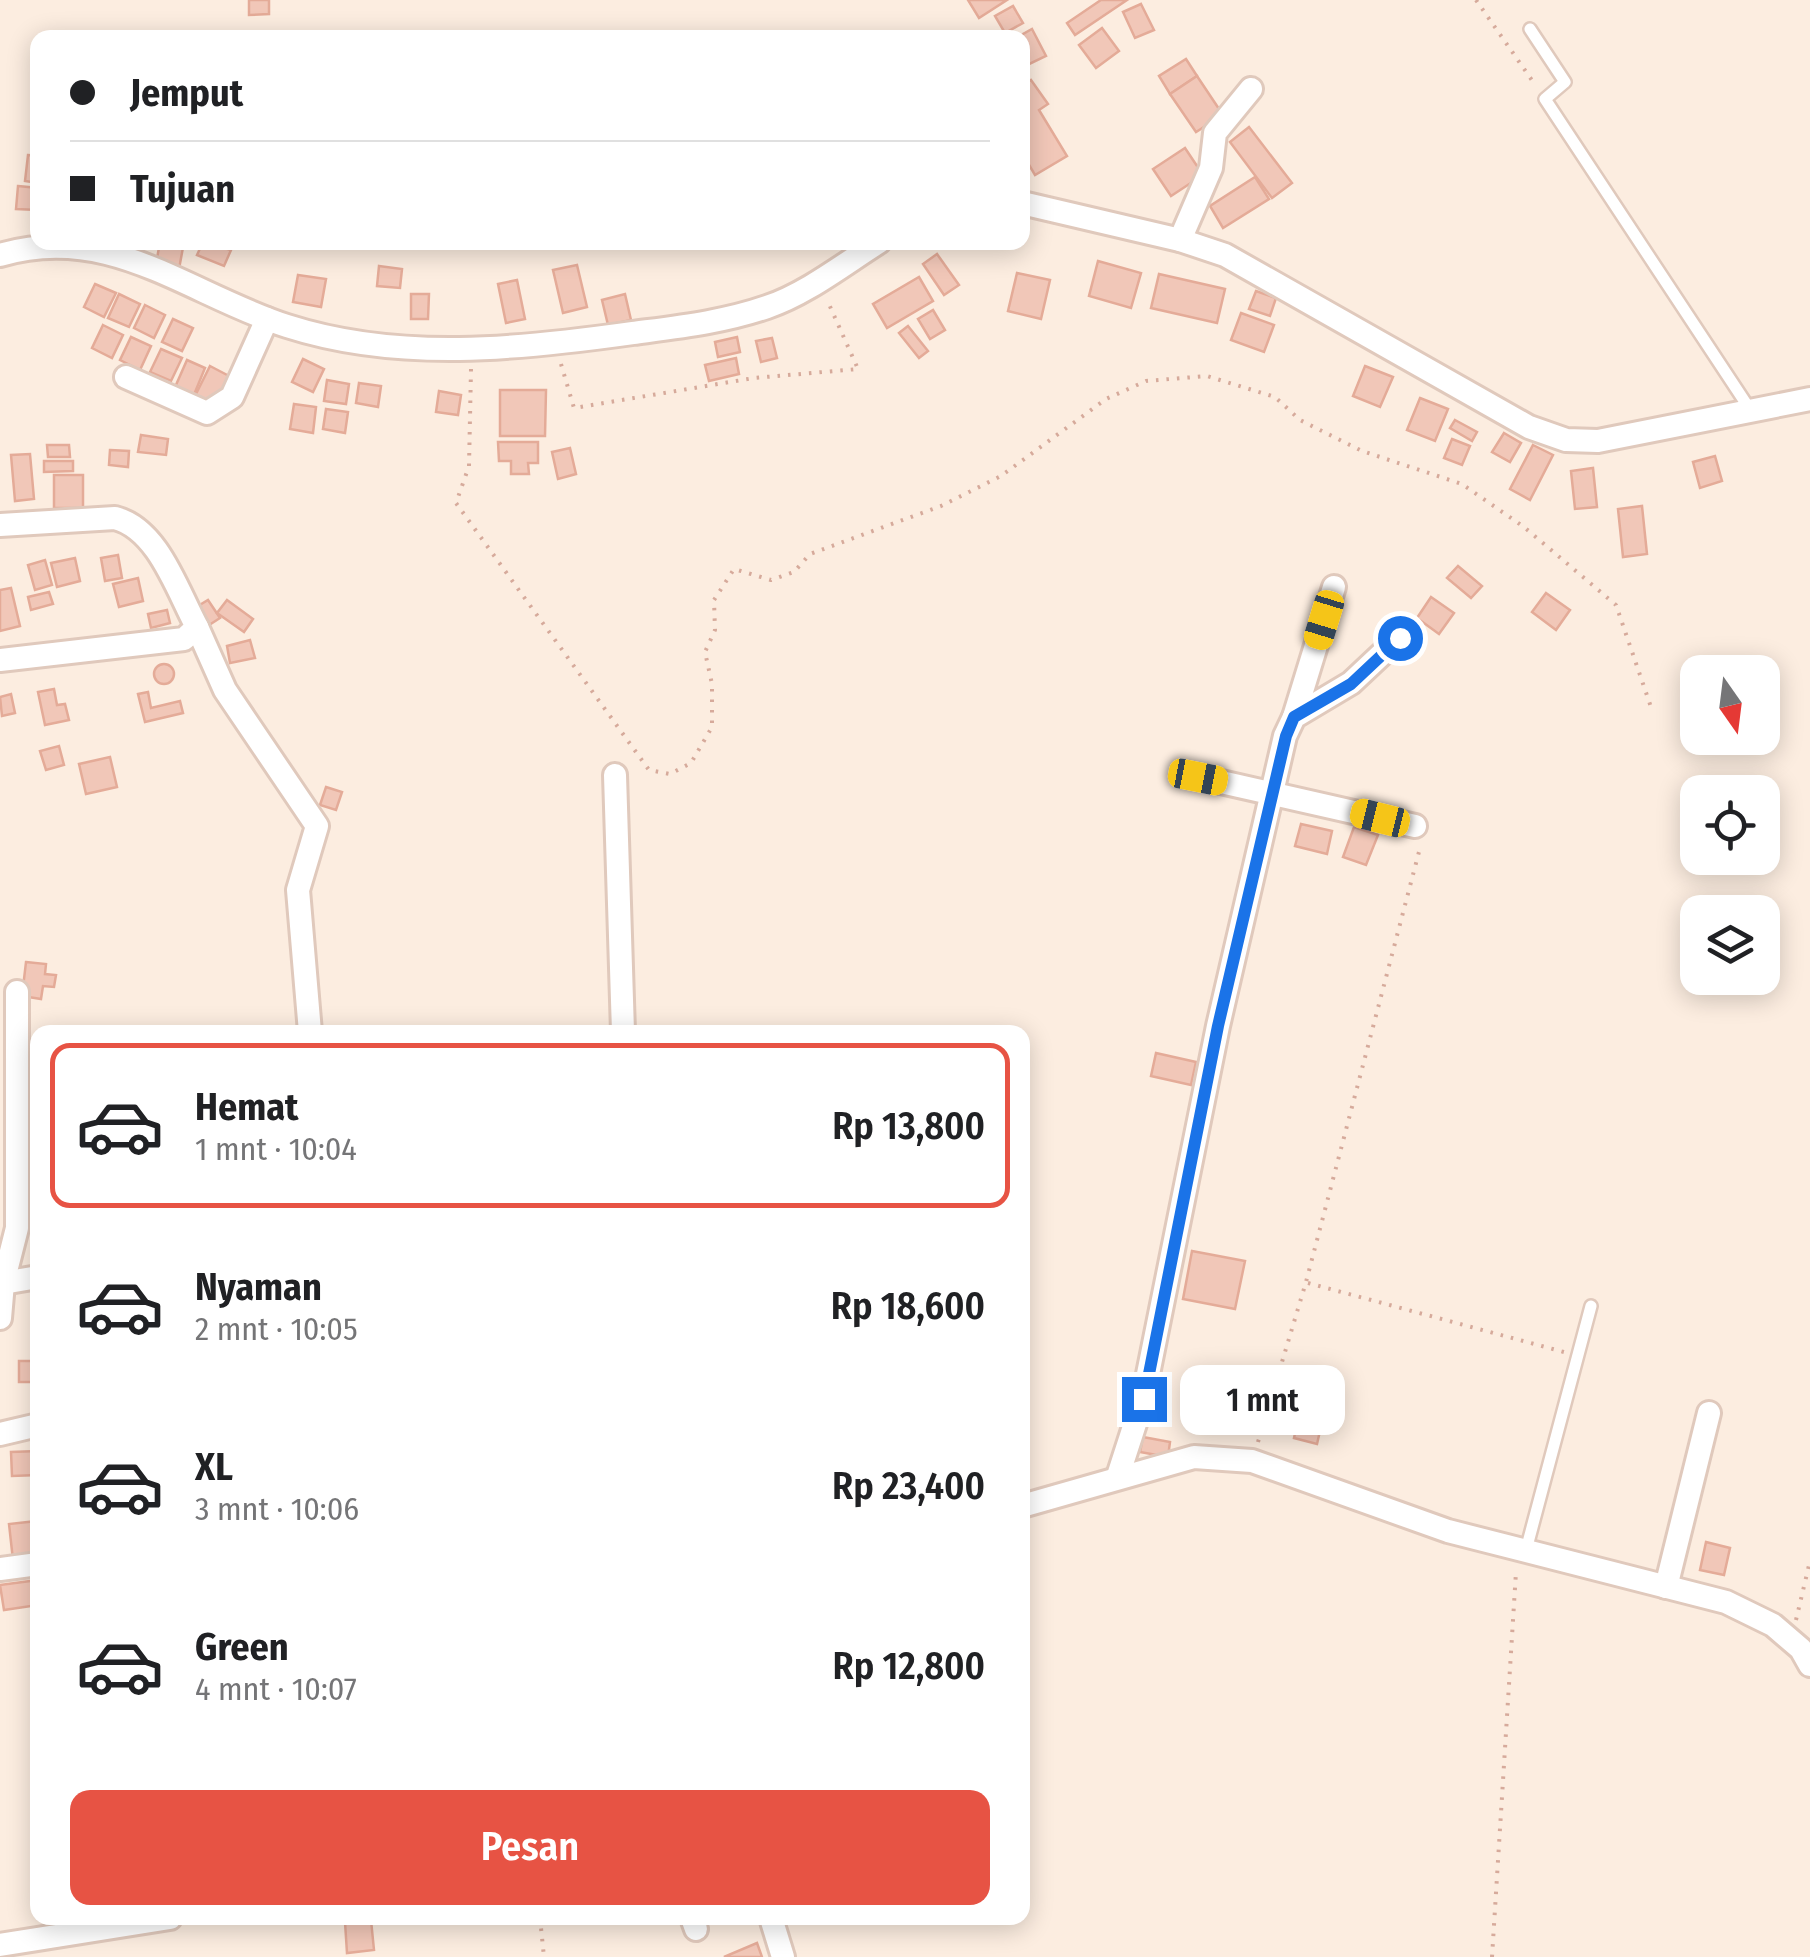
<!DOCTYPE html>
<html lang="id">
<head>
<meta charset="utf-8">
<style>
  body { margin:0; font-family:"Fira Sans Condensed",sans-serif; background:#f6f6f6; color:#202124; height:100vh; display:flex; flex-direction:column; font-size:38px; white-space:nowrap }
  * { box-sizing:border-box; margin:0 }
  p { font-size:32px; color:#757577 }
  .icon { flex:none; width:55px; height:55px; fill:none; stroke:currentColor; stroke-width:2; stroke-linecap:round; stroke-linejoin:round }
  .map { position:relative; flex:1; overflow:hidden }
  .panel { position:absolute; left:30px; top:1025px; width:1000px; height:900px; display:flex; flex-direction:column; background:#fff; border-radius:20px; box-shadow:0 5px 25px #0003 }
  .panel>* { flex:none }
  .top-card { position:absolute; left:30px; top:30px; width:1000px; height:220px; border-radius:20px; box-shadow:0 5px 25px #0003; display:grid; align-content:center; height:220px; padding:0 40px; background:#fff }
  .needle { width:65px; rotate:166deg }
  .fabs { position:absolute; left:1680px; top:655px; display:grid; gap:20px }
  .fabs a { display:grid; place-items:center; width:100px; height:100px; border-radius:20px; background:#fff; box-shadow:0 5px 25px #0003; font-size:50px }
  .end { position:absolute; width:45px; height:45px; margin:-22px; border:12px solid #1a73e8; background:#fff; box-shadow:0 0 0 5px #fff }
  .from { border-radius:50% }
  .bubble { position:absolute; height:70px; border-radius:20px; background:#fff; box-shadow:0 5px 25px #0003; font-size:32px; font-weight:600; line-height:70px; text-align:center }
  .car { position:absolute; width:30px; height:60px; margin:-30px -15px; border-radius:12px; box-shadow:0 0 8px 2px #0007; background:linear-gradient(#f5c518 24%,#345 0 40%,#f5c518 0 76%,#345 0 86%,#f5c518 0) }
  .top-card b { display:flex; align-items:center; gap:35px; height:95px; font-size:38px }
  .top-card b+b { border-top:2px solid #e0e0e0 }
  .top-card i { width:25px; height:25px; background:#202124 }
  ul { padding:18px 0 0; list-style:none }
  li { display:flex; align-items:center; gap:30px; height:165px; margin:0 20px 15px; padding:0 20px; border:5px solid transparent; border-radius:20px }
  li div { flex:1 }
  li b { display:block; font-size:38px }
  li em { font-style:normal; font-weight:600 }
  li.current { border-color:#e75344 }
  li>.icon { width:90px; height:90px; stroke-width:1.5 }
  .action { display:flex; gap:20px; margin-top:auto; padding:20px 40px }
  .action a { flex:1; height:115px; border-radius:20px; background:#e75344; color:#fff; font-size:40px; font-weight:600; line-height:115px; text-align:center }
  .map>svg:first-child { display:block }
  .building { fill:#f1c7b8; stroke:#e4ab98; stroke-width:2.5 }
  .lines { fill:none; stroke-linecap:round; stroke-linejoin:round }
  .service-casing { stroke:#e0c9bc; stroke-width:16 }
  .minor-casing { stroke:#e0c9bc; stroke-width:28 }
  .path { stroke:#d6aa9b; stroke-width:4; stroke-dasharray:2.5 8; stroke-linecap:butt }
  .service { stroke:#fff; stroke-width:11 }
  .minor { stroke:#fff; stroke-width:22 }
  .route { stroke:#1a73e8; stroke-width:12 }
</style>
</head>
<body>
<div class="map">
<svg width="1810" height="1957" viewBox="0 0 1810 1957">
  <rect width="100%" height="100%" fill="#fcede0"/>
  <g class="building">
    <path d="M249,0H269V14L249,15Z"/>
    <path d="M968,0H1007L979,18Z"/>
    <path d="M1101,0H1127L1075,35L1067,23Z"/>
    <path d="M1141,4L1154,30L1135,38L1123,12Z"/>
    <path d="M1013,6L1023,23L1005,33L995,16Z"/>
    <path d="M1102,28L1119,51L1096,68L1079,45Z"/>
    <path d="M1032,29L1046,56L1023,67L1022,38H1016Z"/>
    <path d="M1186,59L1197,76L1170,94L1159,76Z"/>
    <path d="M1197,76L1223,115L1196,132L1170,94Z"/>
    <path d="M1031,80L1048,104L1039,110L1067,156L1035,175L1022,153V86Z"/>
    <path d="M1249,127L1292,183L1272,198L1230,142Z"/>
    <path d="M1185,148L1203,175L1171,196L1153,169Z"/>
    <path d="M28,155L38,156V183L25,181Z"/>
    <path d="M1255,177L1269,199L1223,228L1210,206Z"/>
    <path d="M18,186L38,188V210L16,209Z"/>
    <path d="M160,242H184L179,269L156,264Z"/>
    <path d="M203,242L231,250L224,266L197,255Z"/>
    <path d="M937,254L959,285L944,295L923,264Z"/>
    <path d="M1098,261L1141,273L1131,308L1089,296Z"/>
    <path d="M577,265L587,307L563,313L553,270Z"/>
    <path d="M379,266L402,269L400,288L377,286Z"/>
    <path d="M1017,273L1050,280L1041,319L1008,311Z"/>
    <path d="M1159,274L1225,289L1217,323L1151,308Z"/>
    <path d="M298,275L326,279L321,307L293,302Z"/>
    <path d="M919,277L933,301L887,328L873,304Z"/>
    <path d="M517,280L525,319L506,323L498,284Z"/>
    <path d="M95,284L116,293L104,317L84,307Z"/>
    <path d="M1256,291L1276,298L1270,316L1249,309Z"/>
    <path d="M119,294L140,304L129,327L108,318Z"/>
    <path d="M411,294H429L428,319H411Z"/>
    <path d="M625,294L631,320L608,325L602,300Z"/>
    <path d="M145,305L165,315L154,338L134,328Z"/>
    <path d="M933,310L945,330L930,339L918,319Z"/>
    <path d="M1241,313L1274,325L1264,352L1231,340Z"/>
    <path d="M173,319L193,328L182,351L162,342Z"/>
    <path d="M103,325L123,335L112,358L92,348Z"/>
    <path d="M908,326L928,351L919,358L899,333Z"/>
    <path d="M131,337L151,346L140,370L120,360Z"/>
    <path d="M737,337L740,352L718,357L715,342Z"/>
    <path d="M772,338L777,358L761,362L756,341Z"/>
    <path d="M161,349L182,358L171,381L150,372Z"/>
    <path d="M736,358L739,374L709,381L705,365Z"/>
    <path d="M303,359L324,369L313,392L292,382Z"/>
    <path d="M187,360L205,368L191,402L172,394Z"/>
    <path d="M210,366L229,376L213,408L194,398Z"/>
    <path d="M1365,366L1393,377L1380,407L1353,396Z"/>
    <path d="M327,380L349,384L346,404L324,401Z"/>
    <path d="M359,383L381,386L378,407L356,403Z"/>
    <path d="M500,390H546L545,436H500Z"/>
    <path d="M439,391L461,395L458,415L436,412Z"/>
    <path d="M1420,398L1448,409L1435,441L1407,430Z"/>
    <path d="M294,404L316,407L313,433L290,429Z"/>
    <path d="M326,409L348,412L345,433L323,429Z"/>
    <path d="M1455,420L1477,432L1472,441L1450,428Z"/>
    <path d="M1504,433L1521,443L1510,462L1492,452Z"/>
    <path d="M141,435L168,439L166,455L138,452Z"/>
    <path d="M1452,439L1470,446L1462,465L1444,458Z"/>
    <path d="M498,442H538V463H528L529,474H511V461H499Z"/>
    <path d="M47,445H69L70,457H48Z"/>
    <path d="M1533,445L1553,455L1530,500L1510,489Z"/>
    <path d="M570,448L576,474L558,479L552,452Z"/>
    <path d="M110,450L129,451L128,467L109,465Z"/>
    <path d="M30,454L34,499L15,501L11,455Z"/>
    <path d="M1715,456L1722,481L1700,488L1693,462Z"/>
    <path d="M44,461H73V471L44,472Z"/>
    <path d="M1593,468L1597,507L1575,509L1571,471Z"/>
    <rect x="54" y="475" width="29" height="33"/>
    <path d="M1642,506L1647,554L1623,557L1618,509Z"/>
    <path d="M118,555L122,578L105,581L101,558Z"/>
    <path d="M75,558L80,581L57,587L51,563Z"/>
    <path d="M45,560L52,585L35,590L28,565Z"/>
    <path d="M1458,566L1482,586L1471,598L1447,578Z"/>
    <path d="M138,578L143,601L119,607L113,584Z"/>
    <path d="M11,588L20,626L0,631V590Z"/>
    <path d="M49,592L53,604L31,610L28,597Z"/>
    <path d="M1546,593L1570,610L1556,630L1532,612Z"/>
    <path d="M1431,597L1454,613L1439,634L1417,618Z"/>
    <path d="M208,600L220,618L206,627L193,609Z"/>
    <path d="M227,600L253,619L244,632L217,613Z"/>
    <path d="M167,610L170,623L151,628L148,614Z"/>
    <path d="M250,640L255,658L230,663L227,646Z"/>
    <circle cx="164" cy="674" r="10"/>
    <path d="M54,689L57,705L65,704L69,720L45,725L38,692Z"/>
    <path d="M148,692L151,708L180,701L183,713L145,722L138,694Z"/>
    <path d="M11,694L15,713L2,716L0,697Z"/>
    <path d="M59,746L64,765L46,770L40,751Z"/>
    <path d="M110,757L117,787L86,794L79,764Z"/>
    <path d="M326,787L342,792L336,810L320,805Z"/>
    <path d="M1301,824L1332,831L1327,854L1295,846Z"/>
    <path d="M1354,827L1378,835L1366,865L1343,857Z"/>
    <path d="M26,962L46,964L45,974L56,975L54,987L43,986L41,999L22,996Z"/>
    <path d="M1156,1053L1196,1062L1191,1085L1151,1076Z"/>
    <path d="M1192,1251L1245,1261L1235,1309L1183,1299Z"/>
    <rect x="19" y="1361" width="19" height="21"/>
    <path d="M1308,1374L1332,1379L1317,1444L1294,1438Z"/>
    <path d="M1143,1437L1170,1442L1168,1457L1140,1452Z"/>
    <path d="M38,1451V1475L12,1476L11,1452Z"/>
    <path d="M37,1521L38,1557L13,1560L9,1524Z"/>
    <path d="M1706,1542L1730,1548L1724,1575L1700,1570Z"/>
    <path d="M38,1580V1605L4,1610L0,1585Z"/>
    <path d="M371,1920L374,1950L347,1953L345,1922Z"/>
    <path d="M757,1943L762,1957H724Z"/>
  </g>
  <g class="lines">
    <g class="service-casing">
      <g id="service">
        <path d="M1530,29L1565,82L1545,99L1751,411"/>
        <path d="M1526,1550L1591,1306"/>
      </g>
    </g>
    <g class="minor-casing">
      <g id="minor">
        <path d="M1022,203L1180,240L1225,255L1529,427L1566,440L1598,441L1810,399"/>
        <path d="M1180,240L1211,168L1215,133L1251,89"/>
        <path d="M0,255C109,222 188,294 287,326C399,362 519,349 633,333C678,327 724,322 767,307C806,294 844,264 879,242"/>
        <path d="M126,377L207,413L232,397L267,319"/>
        <path d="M0,525L115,518C158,529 177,590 197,627L184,639L0,660"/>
        <path d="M197,627L225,690L317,826L298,890L310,1032"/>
        <path d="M1294,717L1334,587"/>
        <path d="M615,775L623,1032"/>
        <path d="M1199,777L1415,826"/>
        <path d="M3,1283L38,1277"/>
        <path d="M0,1318L3,1283L17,1228V992"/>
        <path d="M0,1434L38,1425"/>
        <path d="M1118,1476L1143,1399L1218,1026L1285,736L1294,717L1351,683L1400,637"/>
        <path d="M1022,1506L1194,1457L1252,1461L1448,1531L1726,1602L1773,1625L1801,1649L1810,1665"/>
        <path d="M0,1569L38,1564"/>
        <path d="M1666,1587L1709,1413"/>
        <path d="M692,1918L696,1929"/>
        <path d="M771,1918L783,1957"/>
        <path d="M0,1945L170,1918"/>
      </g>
    </g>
    <g class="path">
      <path d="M1476,0L1536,86"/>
      <path d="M561,364L574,408L754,378L858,369L828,302"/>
      <path d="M471,369L469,466L456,503L649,770L670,774L691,763L712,727V684L705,652L715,630L714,600L734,569L771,580L794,572L810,554L941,506L1001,476L1106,399L1146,381L1207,376L1275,397L1300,420L1362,451L1462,484L1524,527L1616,605L1652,710"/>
      <path d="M1308,1283L1564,1352"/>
      <path d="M1258,1442L1306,1282L1420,848"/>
      <path d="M1796,1620L1810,1561"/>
      <path d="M540,1918L544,1957"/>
      <path d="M1492,1957L1516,1572"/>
    </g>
    <use href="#service" class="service"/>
    <use href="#minor" class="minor"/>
  </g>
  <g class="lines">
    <path class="route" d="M1144,1399L1218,1026L1286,736L1294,717L1351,684L1400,638"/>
  </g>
</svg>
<div class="fabs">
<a><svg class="needle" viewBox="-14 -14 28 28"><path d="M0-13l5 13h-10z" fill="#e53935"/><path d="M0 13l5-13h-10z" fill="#757577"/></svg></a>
<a><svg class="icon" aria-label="locate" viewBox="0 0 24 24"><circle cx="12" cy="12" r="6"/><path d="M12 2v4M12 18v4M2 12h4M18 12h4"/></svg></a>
<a><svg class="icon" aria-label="layers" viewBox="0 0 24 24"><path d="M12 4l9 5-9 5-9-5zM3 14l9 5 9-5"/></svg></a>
</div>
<i class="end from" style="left:1400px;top:638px"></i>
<i class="end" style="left:1144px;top:1399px"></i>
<div class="bubble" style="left:1180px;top:1365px;width:165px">1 mnt</div>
<i class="car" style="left:1324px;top:620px;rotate:197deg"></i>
<i class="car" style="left:1198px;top:777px;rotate:101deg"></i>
<i class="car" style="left:1380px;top:818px;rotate:284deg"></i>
<div class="top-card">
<b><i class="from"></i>Jemput</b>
<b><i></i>Tujuan</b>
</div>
<section class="panel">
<ul>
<li class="current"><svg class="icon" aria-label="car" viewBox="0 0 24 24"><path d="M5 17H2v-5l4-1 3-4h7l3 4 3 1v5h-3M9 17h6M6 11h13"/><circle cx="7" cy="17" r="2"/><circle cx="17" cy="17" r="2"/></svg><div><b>Hemat</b><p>1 mnt · 10:04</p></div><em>Rp 13,800</em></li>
<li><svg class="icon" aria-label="car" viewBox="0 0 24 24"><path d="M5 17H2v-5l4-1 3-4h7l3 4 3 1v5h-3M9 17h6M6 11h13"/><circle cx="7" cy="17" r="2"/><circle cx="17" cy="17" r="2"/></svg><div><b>Nyaman</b><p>2 mnt · 10:05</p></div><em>Rp 18,600</em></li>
<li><svg class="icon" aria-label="car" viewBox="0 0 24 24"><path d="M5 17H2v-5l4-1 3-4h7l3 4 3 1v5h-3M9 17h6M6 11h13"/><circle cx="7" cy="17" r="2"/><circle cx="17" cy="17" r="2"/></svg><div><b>XL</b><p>3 mnt · 10:06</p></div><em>Rp 23,400</em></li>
<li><svg class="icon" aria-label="car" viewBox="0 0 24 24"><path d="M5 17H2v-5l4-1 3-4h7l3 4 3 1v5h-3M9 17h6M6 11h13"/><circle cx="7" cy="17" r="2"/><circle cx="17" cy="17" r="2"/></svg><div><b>Green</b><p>4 mnt · 10:07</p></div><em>Rp 12,800</em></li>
</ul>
<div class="action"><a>Pesan</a></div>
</section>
</div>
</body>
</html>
